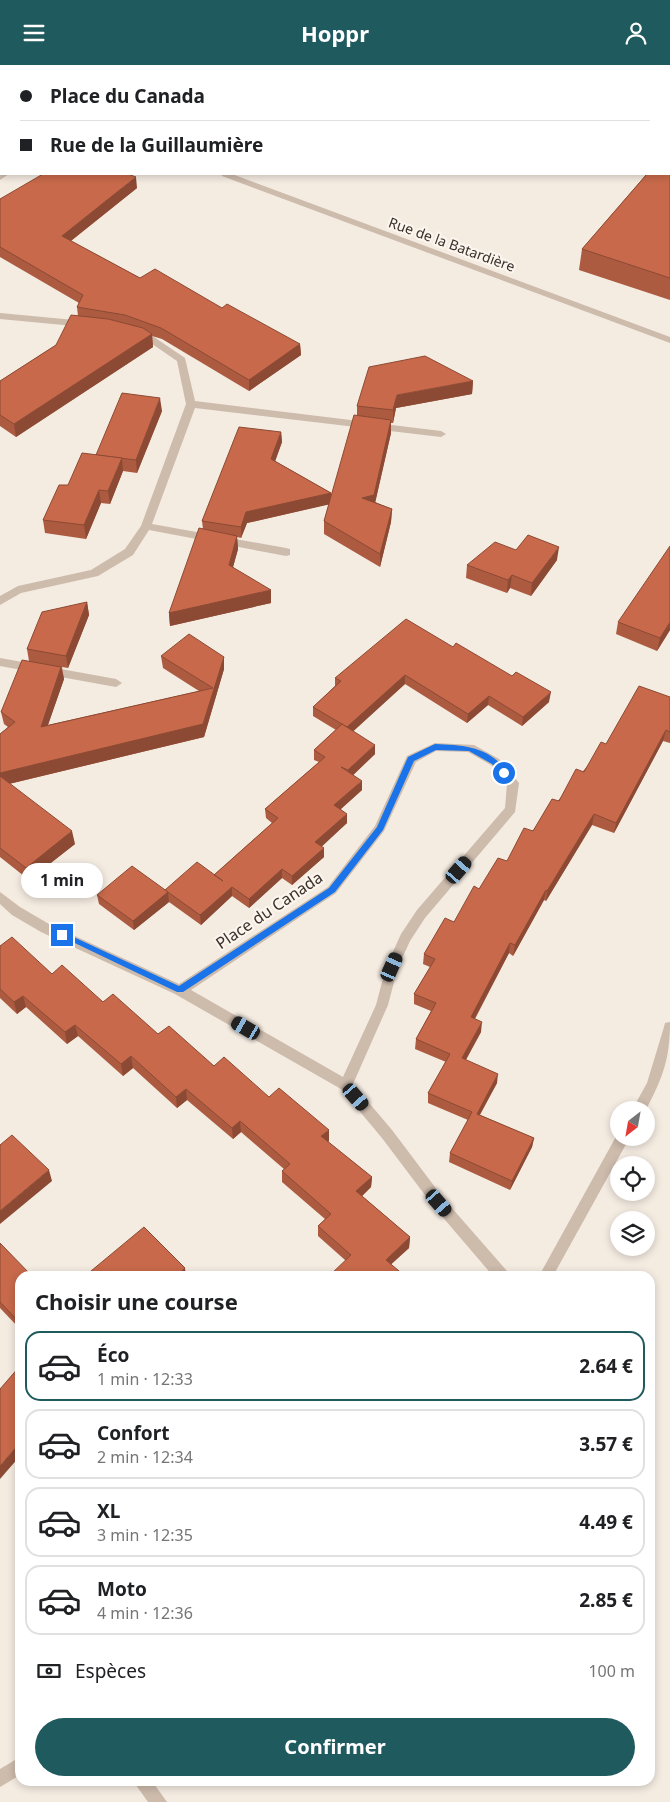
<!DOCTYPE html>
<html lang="fr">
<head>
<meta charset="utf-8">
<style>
  body { margin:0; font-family:"Noto Sans",sans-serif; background:#f2f2f2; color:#202124; height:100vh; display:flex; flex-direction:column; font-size:19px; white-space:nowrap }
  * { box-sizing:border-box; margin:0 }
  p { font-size:16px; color:#757577 }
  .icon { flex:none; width:28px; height:28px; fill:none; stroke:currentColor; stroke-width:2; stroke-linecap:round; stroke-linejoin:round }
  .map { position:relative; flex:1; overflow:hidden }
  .drawer { position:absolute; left:15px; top:1206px; width:640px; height:515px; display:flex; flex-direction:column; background:#fff; border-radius:15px; box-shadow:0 2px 8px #0003 }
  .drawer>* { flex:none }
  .guide { position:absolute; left:0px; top:0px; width:670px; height:110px; box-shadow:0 2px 8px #0003; display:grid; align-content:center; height:110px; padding:0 20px; background:#fff }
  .needle { width:32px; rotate:211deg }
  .buttons { position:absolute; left:610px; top:1036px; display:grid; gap:10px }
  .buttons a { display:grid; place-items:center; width:45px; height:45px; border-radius:50%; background:#fff; box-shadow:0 2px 8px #0003; font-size:25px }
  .end { position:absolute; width:22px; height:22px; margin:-11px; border:6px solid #1a73e8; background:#fff; box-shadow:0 0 0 2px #fff }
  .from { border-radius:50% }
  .bubble { position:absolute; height:35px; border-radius:18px; background:#fff; box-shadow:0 2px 8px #0003; font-size:16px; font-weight:700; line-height:35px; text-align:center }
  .car { position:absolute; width:15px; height:30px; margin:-15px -8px; border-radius:6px; box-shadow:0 0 4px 1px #0007; background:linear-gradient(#222 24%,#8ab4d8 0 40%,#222 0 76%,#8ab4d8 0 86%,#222 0) }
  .guide b { display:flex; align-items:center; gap:18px; height:48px; font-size:19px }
  .guide b+b { border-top:1px solid #e0e0e0 }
  .guide i { width:12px; height:12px; background:#202124 }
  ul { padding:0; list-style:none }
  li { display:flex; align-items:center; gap:15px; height:70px; margin:0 10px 8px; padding:0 10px; border:2px solid #e0e0e0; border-radius:15px }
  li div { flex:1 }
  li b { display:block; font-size:19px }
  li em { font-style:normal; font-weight:700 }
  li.current { border-color:#1f5a5e }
  li>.icon { width:45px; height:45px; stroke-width:1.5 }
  h2 { padding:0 20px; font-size:22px; line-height:60px }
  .pay { display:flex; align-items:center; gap:12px; height:55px; padding:0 20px; font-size:19px }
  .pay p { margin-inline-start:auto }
  .primary-button { display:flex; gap:10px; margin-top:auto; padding:10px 20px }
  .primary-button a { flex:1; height:58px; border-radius:30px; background:#1f5a5e; color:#fff; font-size:20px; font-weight:700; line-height:58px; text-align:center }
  header { display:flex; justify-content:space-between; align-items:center; height:65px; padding:0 20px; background:#1f5a5e; color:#fff; font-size:22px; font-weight:700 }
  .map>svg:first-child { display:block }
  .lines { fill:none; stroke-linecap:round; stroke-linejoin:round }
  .minor { fill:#cdbbac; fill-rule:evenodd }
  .wall { fill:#ac5a40 }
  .shaded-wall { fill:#8c4a34 }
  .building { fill:#c8694b; stroke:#8c4a34 }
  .route { fill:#1a73e8 }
  .labels { text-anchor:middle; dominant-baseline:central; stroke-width:4.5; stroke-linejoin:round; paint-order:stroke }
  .far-street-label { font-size:14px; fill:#3b302b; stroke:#fbf5ee }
  .street-label { font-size:16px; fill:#3b302b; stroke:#fbf5ee }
</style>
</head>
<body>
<header><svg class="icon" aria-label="menu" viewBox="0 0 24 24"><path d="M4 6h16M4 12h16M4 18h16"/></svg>Hoppr<svg class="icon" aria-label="person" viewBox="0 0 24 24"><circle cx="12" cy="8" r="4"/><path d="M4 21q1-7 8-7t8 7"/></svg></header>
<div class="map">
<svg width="670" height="1737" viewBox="0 0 670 1737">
  <rect width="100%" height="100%" fill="#f4ebe1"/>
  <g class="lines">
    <g class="minor">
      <rect x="0" y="23" width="1" height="4"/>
      <path d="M0,108H1L9,109L0,115Z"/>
      <path d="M221,109H232L670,272V278L222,111Z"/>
      <path d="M0,248L85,256L90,259L85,262L0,254Z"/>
      <path d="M138,266L151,270L185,293L195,336L441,366L446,369L441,372L195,343L152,459L286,483L290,484V490L286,491L149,465L133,490L98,511L21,528L0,540V531L18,521L91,505L125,484L141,461L186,339L177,296L145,274L135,271V267Z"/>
      <path d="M0,593L116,614L122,618L116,622L0,601Z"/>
      <path d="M435,678L474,680L499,694L519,718L515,747L425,853L410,876L398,902L388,940L353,1019L392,1065L444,1134L507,1206L509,1211H493L434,1142L382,1073L341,1024L175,929L41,867L12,850L0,839V827L20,842L49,859L179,919L328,822L375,761L407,691ZM436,686L468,687L491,700L507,719L505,743L417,845L401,869L386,902L376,940L343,1012L191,925L336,828L384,766L416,697Z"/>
      <path d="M670,957C670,994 663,1012 646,1045H632L647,1018L664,962L665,958Z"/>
      <path d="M618,1068L619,1072H630L553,1211H539Z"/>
      <path d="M20,1692V1710L0,1722V1704Z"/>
      <path d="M133,1716H152L167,1737H148Z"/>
    </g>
  </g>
  <g class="wall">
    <path d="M670,82V235L579,205L582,184Z"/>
    <path d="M137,123L71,176L140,213L222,243L300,279L301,290L249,326L162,274L152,271L153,282L16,372L0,361V316L56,280L78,251L77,242L79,238L0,192V134Z"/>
    <path d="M473,316L472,329L396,343L393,358H391V368L375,437L392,444L391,457L380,502L324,469V456L329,439L247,458L241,473L237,472L238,484L233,502L271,538L170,561L169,548L203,464L202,456L281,367L282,377L275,396L331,428V432L357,351V341Z"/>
    <path d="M162,346L137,408L123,406L110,439L101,438L86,474L45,468L43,455L68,420L96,390Z"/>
    <path d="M516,485L557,495L531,531L510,523L507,528L466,513L467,500Z"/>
    <path d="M87,537L89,550L68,603L62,602L64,614L48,660L199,626L163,603L161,591L224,592V604L204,672L9,719L75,779L29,815L0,792V669L8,662L4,659L1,647L29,596L27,584Z"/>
    <path d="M618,557L670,565L657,586L616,569Z"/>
    <path d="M453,582L549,637L522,661L488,640L467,658L405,619L353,666L375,689L353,710L362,725L341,744L347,758L321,781L324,792L292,820L282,813L249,843L232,831L201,860L169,837L134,865L99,839L97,830L165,825L214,810L272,758L266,753L265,744L319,697L314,695V685L336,665L313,651V642L335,621V613Z"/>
    <path d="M670,632V678L663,676L614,768L592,760L546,836L544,835L513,891L509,888L475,954L481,967L466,995L497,1018L480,1050L534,1073L532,1082L510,1125L449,1097L450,1088L468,1055L428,1038V1028L446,997L415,984L416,974L431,946L414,939V929L430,902L423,899L424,889L454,857L479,824L507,796L606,679Z"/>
    <path d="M0,881L103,937L158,969L269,1032L329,1076L328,1077L372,1112L371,1122L362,1131L410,1172L409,1183L391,1199L345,1195L318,1171V1161L325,1154L282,1117V1106L284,1104L241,1067L233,1074L187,1035L177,1043L133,1003L123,1011L78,971L67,979L26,942L17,949L0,933Z"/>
    <path d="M0,1178L20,1211V1264L0,1243Z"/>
  </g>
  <g class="shaded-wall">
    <path d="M136,112L137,123L63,182L62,171Z"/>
    <path d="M152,269L153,282L16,372L14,359Z"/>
    <path d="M300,279L301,290L249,326V315Z"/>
    <path d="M473,316L472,329L396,343L393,358V345L397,330Z"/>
    <path d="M160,333L162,346L137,408L136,395Z"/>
    <path d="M391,355V368L374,443L362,433Z"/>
    <path d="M281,367L282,377L272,405L271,394Z"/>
    <path d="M122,393L123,406L110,439L108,426Z"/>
    <path d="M99,425L101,438L86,474L84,460Z"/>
    <path d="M331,428V439L247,458L241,473V462L246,447Z"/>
    <path d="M392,444L391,457L380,502V489Z"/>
    <path d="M237,471L238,484L230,513L229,500Z"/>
    <path d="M559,482L557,495L531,531L532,518Z"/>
    <path d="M512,510L510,523L507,528L508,515Z"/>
    <path d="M271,525V538L170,561L169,548Z"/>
    <path d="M87,537L89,550L68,603L66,591Z"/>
    <path d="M670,557V565L657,586L660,573Z"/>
    <path d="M224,592V604L204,672L0,721V708L203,659Z"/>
    <path d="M61,602L64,614L43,674L41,662Z"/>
    <path d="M405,610V619L347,672V662Z"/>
    <path d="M551,627L549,637L522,661L523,652Z"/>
    <path d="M489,631L488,640L467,658L468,649Z"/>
    <path d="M666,665L663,676L614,768L616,758Z"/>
    <path d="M375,680V689L348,715V705Z"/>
    <path d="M362,716V725L334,750V740Z"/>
    <path d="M347,749V758L316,787L315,777Z"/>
    <path d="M594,749L592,760L546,836L547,826Z"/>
    <path d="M72,766L75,779L29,815L26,803Z"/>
    <path d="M324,783V792L292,820V811Z"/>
    <path d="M282,804V813L249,843V834Z"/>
    <path d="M232,822V831L201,860L200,850Z"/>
    <path d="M546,825L544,835L513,891L515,880Z"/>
    <path d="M168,827L169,837L134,865L133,856Z"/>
    <path d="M510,878L509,888L470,962L471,952Z"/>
    <path d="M23,931L26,942L17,949L14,937Z"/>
    <path d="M482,957L481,967L461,1003L462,993Z"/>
    <path d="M75,960L78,971L67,979L65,967Z"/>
    <path d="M131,991L133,1003L123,1011L121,999Z"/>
    <path d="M498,1009L497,1018L475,1058L477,1049Z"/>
    <path d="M186,1024L187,1035L177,1043L176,1032Z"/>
    <path d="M240,1056L241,1067L233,1074L232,1063Z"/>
    <path d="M329,1065V1076L321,1082V1071Z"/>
    <path d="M534,1073L532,1082L510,1125L512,1116Z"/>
    <path d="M49,1105L52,1116L0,1159V1146Z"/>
    <path d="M372,1112L371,1122L356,1137V1126Z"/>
    <path d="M410,1172L409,1183L385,1205L386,1195Z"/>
    <path d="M185,1203L186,1211H176Z"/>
    <path d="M20,1378V1391L0,1414V1401Z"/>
  </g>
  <g class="building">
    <rect x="274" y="0" width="385" height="1"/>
    <path d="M670,82V213L582,184L647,109H669V83Z"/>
    <path d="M43,109H128L136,112L62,171L140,213L155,204L222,243L227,239L300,279L249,315L161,263L125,250L77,242L83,230L0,182V134Z"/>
    <path d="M71,250L108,254L143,263L152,269L14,359L0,350V316L56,280Z"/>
    <path d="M425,291L473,316L397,330L393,345L357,341L369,302Z"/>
    <path d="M122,328L160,333L136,395L96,390Z"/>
    <path d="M354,350L391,355L374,430L362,433L392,444L380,489L324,456Z"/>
    <path d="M239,362L281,367L271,394L331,428L246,447L241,462L202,456Z"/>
    <path d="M82,388L122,393L108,426L99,425L84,460L43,455L59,420H68Z"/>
    <path d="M199,463L237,471L229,500L271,525L169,548Z"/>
    <path d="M528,470L559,482L532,518L512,510L508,515L467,500L495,477L516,485Z"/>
    <path d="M670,481V557L660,573L618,557Z"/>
    <path d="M87,537L66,591L27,584L42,547Z"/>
    <path d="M406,554L453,582L456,578L512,611L516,607L551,627L523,652L489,631L468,649L405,610L347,662L313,642L341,616L335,613Z"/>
    <path d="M189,569L224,592L203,659L0,708V669L15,657L1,647L22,595L61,602L41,662L213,623L161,591Z"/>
    <path d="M639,621L670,632V667L666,665L616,758L594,749L547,826L546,825L515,880L510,878L471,952L482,957L462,993L498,1009L477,1049L534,1073L512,1116L450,1088L472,1047L428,1028L450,989L416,974L436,938L414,929L435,894L424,889L445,853L454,857L474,821L479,824L498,793L507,796L524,763L533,766L552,734L559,736L576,704L584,707L601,677L606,679Z"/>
    <path d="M342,659L375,680L348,705L341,702L362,716L334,740L347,749L315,777L324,783L292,811L282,804L249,834L232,822L200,850L165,825L197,797L223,816L214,810L278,753L265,744L325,692L314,685Z"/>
    <path d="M0,711L72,766L26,803L0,783Z"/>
    <path d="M132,801L168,827L133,856L97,830Z"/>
    <path d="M12,872L52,909L62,900L103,937L113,929L158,969L169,961L214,1001L224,992L269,1032L279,1023L329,1065L321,1071L372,1112L356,1126L410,1172L386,1195L405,1211H329L351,1190L318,1161L331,1149L282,1106L290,1099L240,1056L232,1063L186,1024L176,1032L131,991L121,999L75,960L65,967L23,931L14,937L0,924V881Z"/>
    <path d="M12,1070L49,1105L0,1146V1080Z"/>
    <path d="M144,1162L185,1203L176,1211H85Z"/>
    <path d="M0,1178L32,1211H20V1258L0,1237Z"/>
    <path d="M20,1301V1378L0,1401V1324Z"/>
  </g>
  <path class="route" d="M435,679C464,680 491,682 508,708L502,710L492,699L469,686L436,685L414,696L383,765L335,827L183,927H177L58,870L59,868H65L179,921L329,823L377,762L408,692Z"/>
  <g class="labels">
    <g class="far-street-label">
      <text transform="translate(452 179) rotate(20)">Rue de la Batardière</text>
    </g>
    <g class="street-label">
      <text transform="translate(269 845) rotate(-34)">Place du Canada</text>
    </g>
  </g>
</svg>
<div class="buttons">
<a><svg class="needle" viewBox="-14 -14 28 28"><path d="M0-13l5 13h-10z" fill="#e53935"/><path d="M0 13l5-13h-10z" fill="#757577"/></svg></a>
<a><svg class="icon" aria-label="locate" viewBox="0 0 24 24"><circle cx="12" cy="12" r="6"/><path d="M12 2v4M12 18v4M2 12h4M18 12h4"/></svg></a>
<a><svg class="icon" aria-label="layers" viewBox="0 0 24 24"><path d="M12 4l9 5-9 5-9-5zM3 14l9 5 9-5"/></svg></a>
</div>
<i class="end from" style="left:504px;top:708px"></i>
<i class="end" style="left:62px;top:870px"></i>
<div class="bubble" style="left:21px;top:798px;width:82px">1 min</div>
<i class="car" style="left:459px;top:805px;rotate:41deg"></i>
<i class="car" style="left:392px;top:902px;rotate:24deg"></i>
<i class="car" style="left:246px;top:963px;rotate:300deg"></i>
<i class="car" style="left:356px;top:1032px;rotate:139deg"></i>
<i class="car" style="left:439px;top:1138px;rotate:139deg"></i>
<div class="guide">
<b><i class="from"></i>Place du Canada</b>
<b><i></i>Rue de la Guillaumière</b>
</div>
<section class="drawer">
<h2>Choisir une course</h2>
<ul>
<li class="current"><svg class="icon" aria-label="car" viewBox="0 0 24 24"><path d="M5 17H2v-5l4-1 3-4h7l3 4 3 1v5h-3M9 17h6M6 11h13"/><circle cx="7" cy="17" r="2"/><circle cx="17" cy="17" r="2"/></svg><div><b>Éco</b><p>1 min · 12:33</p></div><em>2.64 €</em></li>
<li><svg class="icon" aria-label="car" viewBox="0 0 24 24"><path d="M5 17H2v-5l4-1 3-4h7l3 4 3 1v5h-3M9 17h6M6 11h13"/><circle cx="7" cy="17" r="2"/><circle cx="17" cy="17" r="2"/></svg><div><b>Confort</b><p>2 min · 12:34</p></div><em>3.57 €</em></li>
<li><svg class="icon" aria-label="car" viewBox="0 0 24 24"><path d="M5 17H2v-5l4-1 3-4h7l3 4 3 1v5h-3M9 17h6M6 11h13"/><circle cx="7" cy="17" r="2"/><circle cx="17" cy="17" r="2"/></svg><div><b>XL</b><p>3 min · 12:35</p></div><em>4.49 €</em></li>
<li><svg class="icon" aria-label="car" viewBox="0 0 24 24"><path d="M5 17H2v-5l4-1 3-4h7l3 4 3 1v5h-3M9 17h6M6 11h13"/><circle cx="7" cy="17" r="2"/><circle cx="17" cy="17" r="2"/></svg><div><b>Moto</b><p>4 min · 12:36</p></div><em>2.85 €</em></li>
</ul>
<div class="pay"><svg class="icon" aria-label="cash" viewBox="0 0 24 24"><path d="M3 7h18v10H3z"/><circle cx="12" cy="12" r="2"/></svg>Espèces<p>100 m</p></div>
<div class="primary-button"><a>Confirmer</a></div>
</section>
</div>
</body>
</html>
